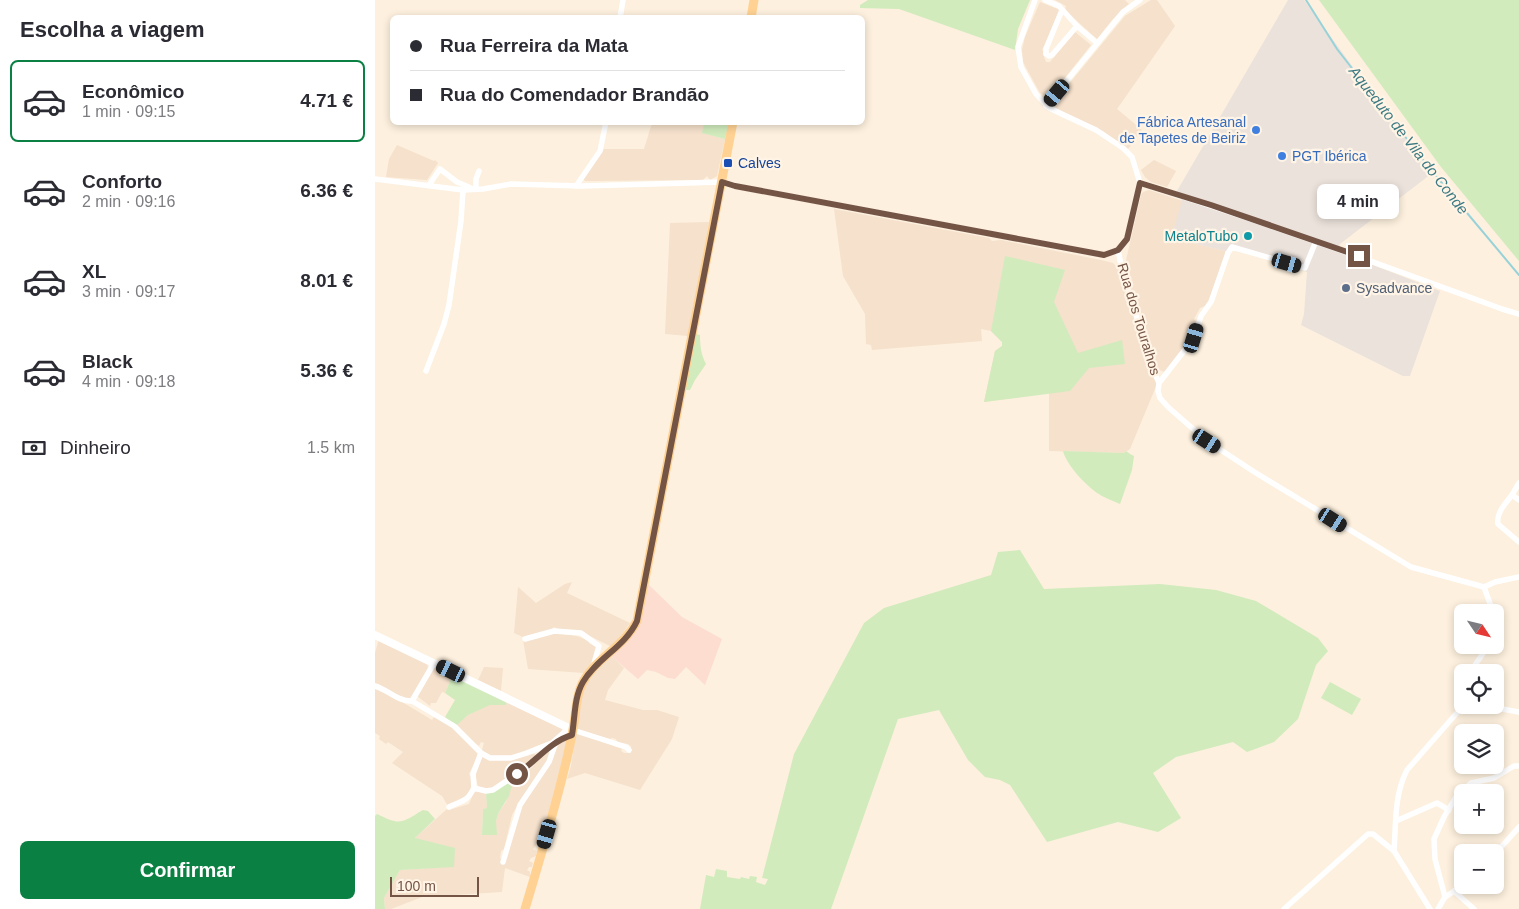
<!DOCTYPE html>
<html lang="pt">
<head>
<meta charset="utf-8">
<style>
  body { margin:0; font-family:Arial,sans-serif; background:#f2f2f3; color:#2b2b33; height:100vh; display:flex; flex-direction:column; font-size:19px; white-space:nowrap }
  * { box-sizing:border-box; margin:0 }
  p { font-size:16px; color:#7c7c81 }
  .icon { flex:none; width:28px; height:28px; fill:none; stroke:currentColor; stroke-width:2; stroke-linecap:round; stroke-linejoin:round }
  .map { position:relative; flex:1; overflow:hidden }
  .side { display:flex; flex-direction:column; background:#fff; width:375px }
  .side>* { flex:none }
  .banner { position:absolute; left:15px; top:15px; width:475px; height:110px; border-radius:8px; box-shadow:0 2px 8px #0003; display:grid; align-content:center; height:110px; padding:0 20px; background:#fff }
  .needle { width:32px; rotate:125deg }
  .controls { position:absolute; left:1079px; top:604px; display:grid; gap:10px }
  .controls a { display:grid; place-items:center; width:50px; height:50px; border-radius:8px; background:#fff; box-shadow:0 2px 8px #0003; font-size:25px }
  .scale { position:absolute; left:15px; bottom:12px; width:89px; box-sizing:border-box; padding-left:5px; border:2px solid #745445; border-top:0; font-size:14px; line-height:18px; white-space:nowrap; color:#745445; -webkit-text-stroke:4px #fff4e5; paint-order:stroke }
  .end { position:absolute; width:22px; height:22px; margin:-11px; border:6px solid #745445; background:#fff; box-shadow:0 0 0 2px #fff }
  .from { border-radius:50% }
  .bubble { position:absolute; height:35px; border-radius:8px; background:#fff; box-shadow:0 2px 8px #0003; font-size:16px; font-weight:700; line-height:35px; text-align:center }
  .car { position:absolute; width:15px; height:30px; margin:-15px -8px; border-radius:6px; box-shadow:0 0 4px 1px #0007; background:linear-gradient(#222 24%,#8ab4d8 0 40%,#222 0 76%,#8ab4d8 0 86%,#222 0) }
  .banner b { display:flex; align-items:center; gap:18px; height:48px; font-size:19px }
  .banner b+b { border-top:1px solid #e1e1e2 }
  .banner i { width:12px; height:12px; background:#2b2b33 }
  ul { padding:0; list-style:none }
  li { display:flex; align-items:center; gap:15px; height:82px; margin:0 10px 8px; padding:0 10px; border:2px solid transparent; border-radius:8px }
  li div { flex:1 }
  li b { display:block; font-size:19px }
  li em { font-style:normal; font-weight:700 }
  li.on { border-color:#0b8043 }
  li>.icon { width:45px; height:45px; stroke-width:1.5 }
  h2 { padding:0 20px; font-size:22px; line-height:60px }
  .pay { display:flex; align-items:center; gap:12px; height:55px; padding:0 20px; font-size:19px }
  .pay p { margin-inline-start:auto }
  .primary-button { display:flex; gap:10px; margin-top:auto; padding:10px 20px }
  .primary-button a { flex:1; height:58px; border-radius:8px; background:#0b8043; color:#fff; font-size:20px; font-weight:700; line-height:58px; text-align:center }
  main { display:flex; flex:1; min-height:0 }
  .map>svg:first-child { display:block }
  .residential { fill:#f5e1cc }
  .commercial { fill:#feddd1 }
  .industrial { fill:#ebe2db }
  .green { fill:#d1ebbd }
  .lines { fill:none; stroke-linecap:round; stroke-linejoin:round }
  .stream { stroke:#98d2d9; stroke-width:2 }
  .minor { stroke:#fff; stroke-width:5.5 }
  .tertiary { stroke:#fff; stroke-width:8 }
  .primary { stroke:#ffd293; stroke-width:9 }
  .route { stroke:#745445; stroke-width:6 }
  .shop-dot { fill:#3f7fe0; stroke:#fff4e5; stroke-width:2 }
  .transit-dot { fill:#1a4fb4; stroke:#fff4e5; stroke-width:2 }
  .culture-dot { fill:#0f9aa8; stroke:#fff4e5; stroke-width:2 }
  .service-dot { fill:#5c6f8a; stroke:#fff4e5; stroke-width:2 }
  .labels { text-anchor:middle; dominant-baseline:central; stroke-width:4.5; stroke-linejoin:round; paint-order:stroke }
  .shop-label { font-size:14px; fill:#366cbe; stroke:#fff4e5; text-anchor:end }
  .transit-label { font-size:14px; fill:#164399; stroke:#fff4e5; text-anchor:start }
  .culture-label { font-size:14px; fill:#0d838f; stroke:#fff4e5; text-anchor:end }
  .service-label { font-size:14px; fill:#4e5e75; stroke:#fff4e5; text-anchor:start }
  .street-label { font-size:14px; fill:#745445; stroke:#fff4e5 }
  .water-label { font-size:15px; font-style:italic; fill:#3b7982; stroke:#fff4e5 }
</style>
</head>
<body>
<main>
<section class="side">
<h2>Escolha a viagem</h2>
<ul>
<li class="on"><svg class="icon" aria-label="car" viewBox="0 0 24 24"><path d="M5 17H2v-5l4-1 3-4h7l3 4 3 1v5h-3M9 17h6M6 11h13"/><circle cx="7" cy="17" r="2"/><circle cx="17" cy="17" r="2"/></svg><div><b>Econômico</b><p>1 min · 09:15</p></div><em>4.71 €</em></li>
<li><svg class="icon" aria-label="car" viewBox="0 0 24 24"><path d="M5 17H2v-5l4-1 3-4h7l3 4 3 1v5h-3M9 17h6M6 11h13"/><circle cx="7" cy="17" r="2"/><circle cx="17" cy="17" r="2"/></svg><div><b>Conforto</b><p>2 min · 09:16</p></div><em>6.36 €</em></li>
<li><svg class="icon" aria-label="car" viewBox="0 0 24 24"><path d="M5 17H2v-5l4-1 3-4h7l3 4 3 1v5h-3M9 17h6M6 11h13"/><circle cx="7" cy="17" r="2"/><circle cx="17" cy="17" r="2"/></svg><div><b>XL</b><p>3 min · 09:17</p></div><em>8.01 €</em></li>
<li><svg class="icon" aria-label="car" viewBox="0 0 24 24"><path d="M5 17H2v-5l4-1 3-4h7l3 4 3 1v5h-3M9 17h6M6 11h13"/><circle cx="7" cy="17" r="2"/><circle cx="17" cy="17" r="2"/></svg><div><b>Black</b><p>4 min · 09:18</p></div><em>5.36 €</em></li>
</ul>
<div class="pay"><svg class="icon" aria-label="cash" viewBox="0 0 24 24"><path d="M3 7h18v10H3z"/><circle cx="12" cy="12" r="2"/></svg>Dinheiro<p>1.5 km</p></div>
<div class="primary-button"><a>Confirmar</a></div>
</section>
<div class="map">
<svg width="1144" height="909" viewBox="0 0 1144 909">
  <rect width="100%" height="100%" fill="#fdf0de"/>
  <g class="residential">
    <path d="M680,0H750L754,4L737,20L722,39L690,10L691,6Z"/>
    <path d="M776,0H782L800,26L742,109L767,130L753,149L728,131L682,109L680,106V101L750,16Z"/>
    <path d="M665,2L685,10L667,50L669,51L668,54L671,62H675L700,32L716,45L674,98L665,93L648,62L647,50L650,37Z"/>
    <path d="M277,123H329L328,133L350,139L342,176L335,180L332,176L328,180L210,181L208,179L229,149H269Z"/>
    <path d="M22,145L59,161L60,160L63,163L52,180L11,177L14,159Z"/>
    <path d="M779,160L801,171L792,187L776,182L770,177L766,170Z"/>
    <path d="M774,190L808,201L796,238L850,251V255L836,296L830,306L825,308L819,319L822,323L816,337L790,372L781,369L767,314L757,295L749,269L766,195L768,192Z"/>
    <path d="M459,209L614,238L617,241L626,240L726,260L738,263L745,270L782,384L755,449L749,453L674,451V393L609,402L620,351L627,346V342L616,331L606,329L607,341L497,350L496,345L491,344L490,314L468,276Z"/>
    <path d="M334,222L313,336L290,334L295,223Z"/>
    <path d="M197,582L192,593L255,623L242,641L235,646L203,630L202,631L186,630L179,627L175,631L148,637L139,633L143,587L161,603L190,584Z"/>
    <path d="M180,633L202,636L214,641V643L221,647V650L215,665L209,673L153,669L148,640Z"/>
    <path d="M4,639L52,661L53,669L34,700L0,685V653Z"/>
    <path d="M236,656L249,668L233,690L230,700L268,710H282L304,717L297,739L265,790L210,773L192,779L196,766L201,732L247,749L246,751L249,753H256V746L253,744L242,742L241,739L237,738L235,739L201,729L207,695L212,682L219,672Z"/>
    <path d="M61,667L78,674L70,693L67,692L61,703H56L55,706L42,696L58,668Z"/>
    <path d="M109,667L128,668L126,691L103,680Z"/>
    <path d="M0,689L9,691L57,720L60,716L81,730L103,752L102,757L94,774L97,778V786L90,799L73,806L67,796L17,763L28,752L13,742L11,744L4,739L5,736L0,733Z"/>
    <path d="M132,700L188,728L185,733L177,740L134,757L113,756L107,750L109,743L106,742L104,746L99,742L82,725L93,715L115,704L131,705Z"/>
    <path d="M192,738L187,762L165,843H162L158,849L162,851L161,856L156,858L154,861L158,863L157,867H154L152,870L155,872V877L130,868L127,892L47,897L16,909H10L9,898L25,870L79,866L40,838L72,809L74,810L94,804L99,792H111L112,808L108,809L107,831L121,821L124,812L131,802L138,781L166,755L176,751L172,763L142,806L137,815L129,849L126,851L125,858L126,859L143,814L178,753L186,742Z"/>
    <path d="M160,754L161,756L156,758L157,761L141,774L113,790L103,787L100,772L107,755L111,758Z"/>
  </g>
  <path class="commercial" d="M273,584L307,617L347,639L330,685L311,667L300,679L293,678L281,672L272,670L263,679L236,656L257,635Z"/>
  <path class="industrial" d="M913,0H929L1056,174L965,244L962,251L1065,291L1035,376H1028L926,325L929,314L932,272L862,249L850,251L796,238L807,201L802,191Z"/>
  <g class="green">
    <path d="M493,0H655L643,29L640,50L524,9L485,8V5Z"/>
    <path d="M944,0H1144V261L1066,167Z"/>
    <path d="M329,123H354L350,139L327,133Z"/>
    <path d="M630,256L690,270L679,302L703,353L747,340L750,364L714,368L695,391L609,402L620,351L627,346V342L616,331Z"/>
    <path d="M321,334L325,335C325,345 326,355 331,364L320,380L315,390H310Z"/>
    <path d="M688,451L749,453L751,451L755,454L759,456L757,470L745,504C739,501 732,499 727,496C713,488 692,466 688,451Z"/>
    <path d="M645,550L669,589L785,584L841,590L881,601L943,638L953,651L941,665L923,719L899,742L872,752L858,742L801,757L778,773L806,818L783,832L743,822L672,842L635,785L625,780L610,777L593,760L564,710L523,719L456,909H325L331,875L339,877L341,869L352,871V877L365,879L366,877L374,879L375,876L382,877L381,882L390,885L393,879L387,878L419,754L489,623L509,608L616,575L623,552Z"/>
    <path d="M78,674L132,700L131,705H115L93,715L81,726L70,717L80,700L70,693Z"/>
    <path d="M955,682L986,699L977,715L946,698Z"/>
    <path d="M138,781L134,796L124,812L121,821L122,835H107L108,809L112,808L111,792Z"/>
    <path d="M48,810L53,811L60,819L40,838L80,848L79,867L25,870L9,898L10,909H0V816L2,814C26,826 26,823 48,810Z"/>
  </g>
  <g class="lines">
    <path class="stream" d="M931,0L962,49L1056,170L1144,275"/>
    <g class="minor">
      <path d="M670,0L684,6L702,26L722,43"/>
      <path d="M687,10L671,49V54L674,56L677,55L702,26"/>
      <path d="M245,18L248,0"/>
      <path d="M671,106L748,12L765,0"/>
      <path d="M0,179L88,190L108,189L136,184L207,186L347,182L360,186L729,255L743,250L752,239L765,183L757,157L748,148L721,130L674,108L661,94L646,67L643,47L660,0"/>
      <path d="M765,183C887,221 1007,265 1127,309L1144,314"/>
      <path d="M54,185L65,169L82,182L96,188"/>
      <path d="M201,186L225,151L231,122"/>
      <path d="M101,189V179L104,171"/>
      <path d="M743,250L748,275L780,374L784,383L783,391L785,398L793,407L832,441L881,473L1036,567L1109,587"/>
      <path d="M51,371L69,324L74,305L86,221L88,190"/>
      <path d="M784,383L819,338L826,316L836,302L853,253L857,247L930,268L941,241"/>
      <path d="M1144,483L1137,495L1144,500"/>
      <path d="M1137,495C1130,504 1121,513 1123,524L1144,542"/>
      <path d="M1109,587L1120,582L1144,577"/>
      <path d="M1109,587L1118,612"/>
      <path d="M150,639L179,631L206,633L224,646L220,660L221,666"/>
      <path d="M1095,672L1114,645"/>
      <path d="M0,686C13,690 24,702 37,701"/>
      <path d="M37,701L79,726L106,753L115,758H136L152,753L177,743L194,728"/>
      <path d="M37,701L59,663"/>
      <path d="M1106,705L1144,712"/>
      <path d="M198,730L251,747L254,750"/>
      <path d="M99,788L111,791L118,790L154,766L165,754L175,748"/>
      <path d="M99,788L98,774L106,753"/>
      <path d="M74,807C88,800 91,803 99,788"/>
      <path d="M1021,821L1062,803L1074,810"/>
      <path d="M1019,851C1021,824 1019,795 1032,770L1087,707L1088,698"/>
      <path d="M1120,854L1144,827"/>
      <path d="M128,862L145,805L174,762L180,745"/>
      <path d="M1079,891L1099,909"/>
      <path d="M1070,897L1060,859L1059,839L1069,817L1081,797L1096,783L1119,778L1139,766H1144"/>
      <path d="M909,909L993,834H998L1019,851L1055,909"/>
      <path d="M1063,909L1070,897L1089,885"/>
    </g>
    <path class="tertiary" d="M0,635L198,730"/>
    <g class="primary">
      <path d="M376,18L379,0"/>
      <path d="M150,909C165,859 180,809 192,758C195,745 198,731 200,717C201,706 202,694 207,684C219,659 249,647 262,621L358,122"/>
    </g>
  </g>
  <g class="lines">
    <path class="route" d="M142,774C160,762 176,741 197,735C200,718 199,697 208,682C222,658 250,647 262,621L347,182L360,186L729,255L743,250L752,239L765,183L836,205L984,256"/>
  </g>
  <g class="shop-dot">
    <circle cx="881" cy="130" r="5"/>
    <circle cx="907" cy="156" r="5"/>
  </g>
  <rect class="transit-dot" x="348" y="158" width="10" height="10" rx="2.5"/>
  <circle class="culture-dot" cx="873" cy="236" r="5"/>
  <circle class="service-dot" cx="971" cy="288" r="5"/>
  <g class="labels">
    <g class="shop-label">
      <text x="871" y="122">Fábrica Artesanal<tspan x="871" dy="16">de Tapetes de Beiriz</tspan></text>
      <text x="917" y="156" text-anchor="start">PGT Ibérica</text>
    </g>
    <g class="transit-label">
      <text x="363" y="163">Calves</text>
    </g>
    <g class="culture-label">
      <text x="863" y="236">MetaloTubo</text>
    </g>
    <g class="service-label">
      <text x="981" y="288">Sysadvance</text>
    </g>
    <g class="street-label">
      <text transform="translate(764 319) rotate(73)">Rua dos Touralhos</text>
    </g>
    <g class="water-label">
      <text transform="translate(1034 140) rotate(52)">Aqueduto de Vila do Conde</text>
    </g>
  </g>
</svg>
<div class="controls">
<a><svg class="needle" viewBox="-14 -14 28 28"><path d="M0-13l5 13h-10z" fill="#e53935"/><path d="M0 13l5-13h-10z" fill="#7c7c81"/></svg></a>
<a><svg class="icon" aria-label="locate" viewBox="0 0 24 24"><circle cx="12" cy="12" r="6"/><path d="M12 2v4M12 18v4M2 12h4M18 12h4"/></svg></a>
<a><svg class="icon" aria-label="layers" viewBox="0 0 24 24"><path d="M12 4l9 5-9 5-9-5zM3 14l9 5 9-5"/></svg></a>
<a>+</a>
<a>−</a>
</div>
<div class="scale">100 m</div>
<i class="end from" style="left:142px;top:774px"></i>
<i class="end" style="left:984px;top:256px"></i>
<div class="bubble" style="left:942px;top:184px;width:82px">4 min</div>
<i class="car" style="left:682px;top:93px;rotate:220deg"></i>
<i class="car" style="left:912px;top:263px;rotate:106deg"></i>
<i class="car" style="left:819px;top:338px;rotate:17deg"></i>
<i class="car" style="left:832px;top:441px;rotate:123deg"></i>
<i class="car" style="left:958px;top:520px;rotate:122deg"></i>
<i class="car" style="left:76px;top:671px;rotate:296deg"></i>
<i class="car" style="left:172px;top:834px;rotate:196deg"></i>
<div class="banner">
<b><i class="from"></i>Rua Ferreira da Mata</b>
<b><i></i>Rua do Comendador Brandão</b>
</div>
</div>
</main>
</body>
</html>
